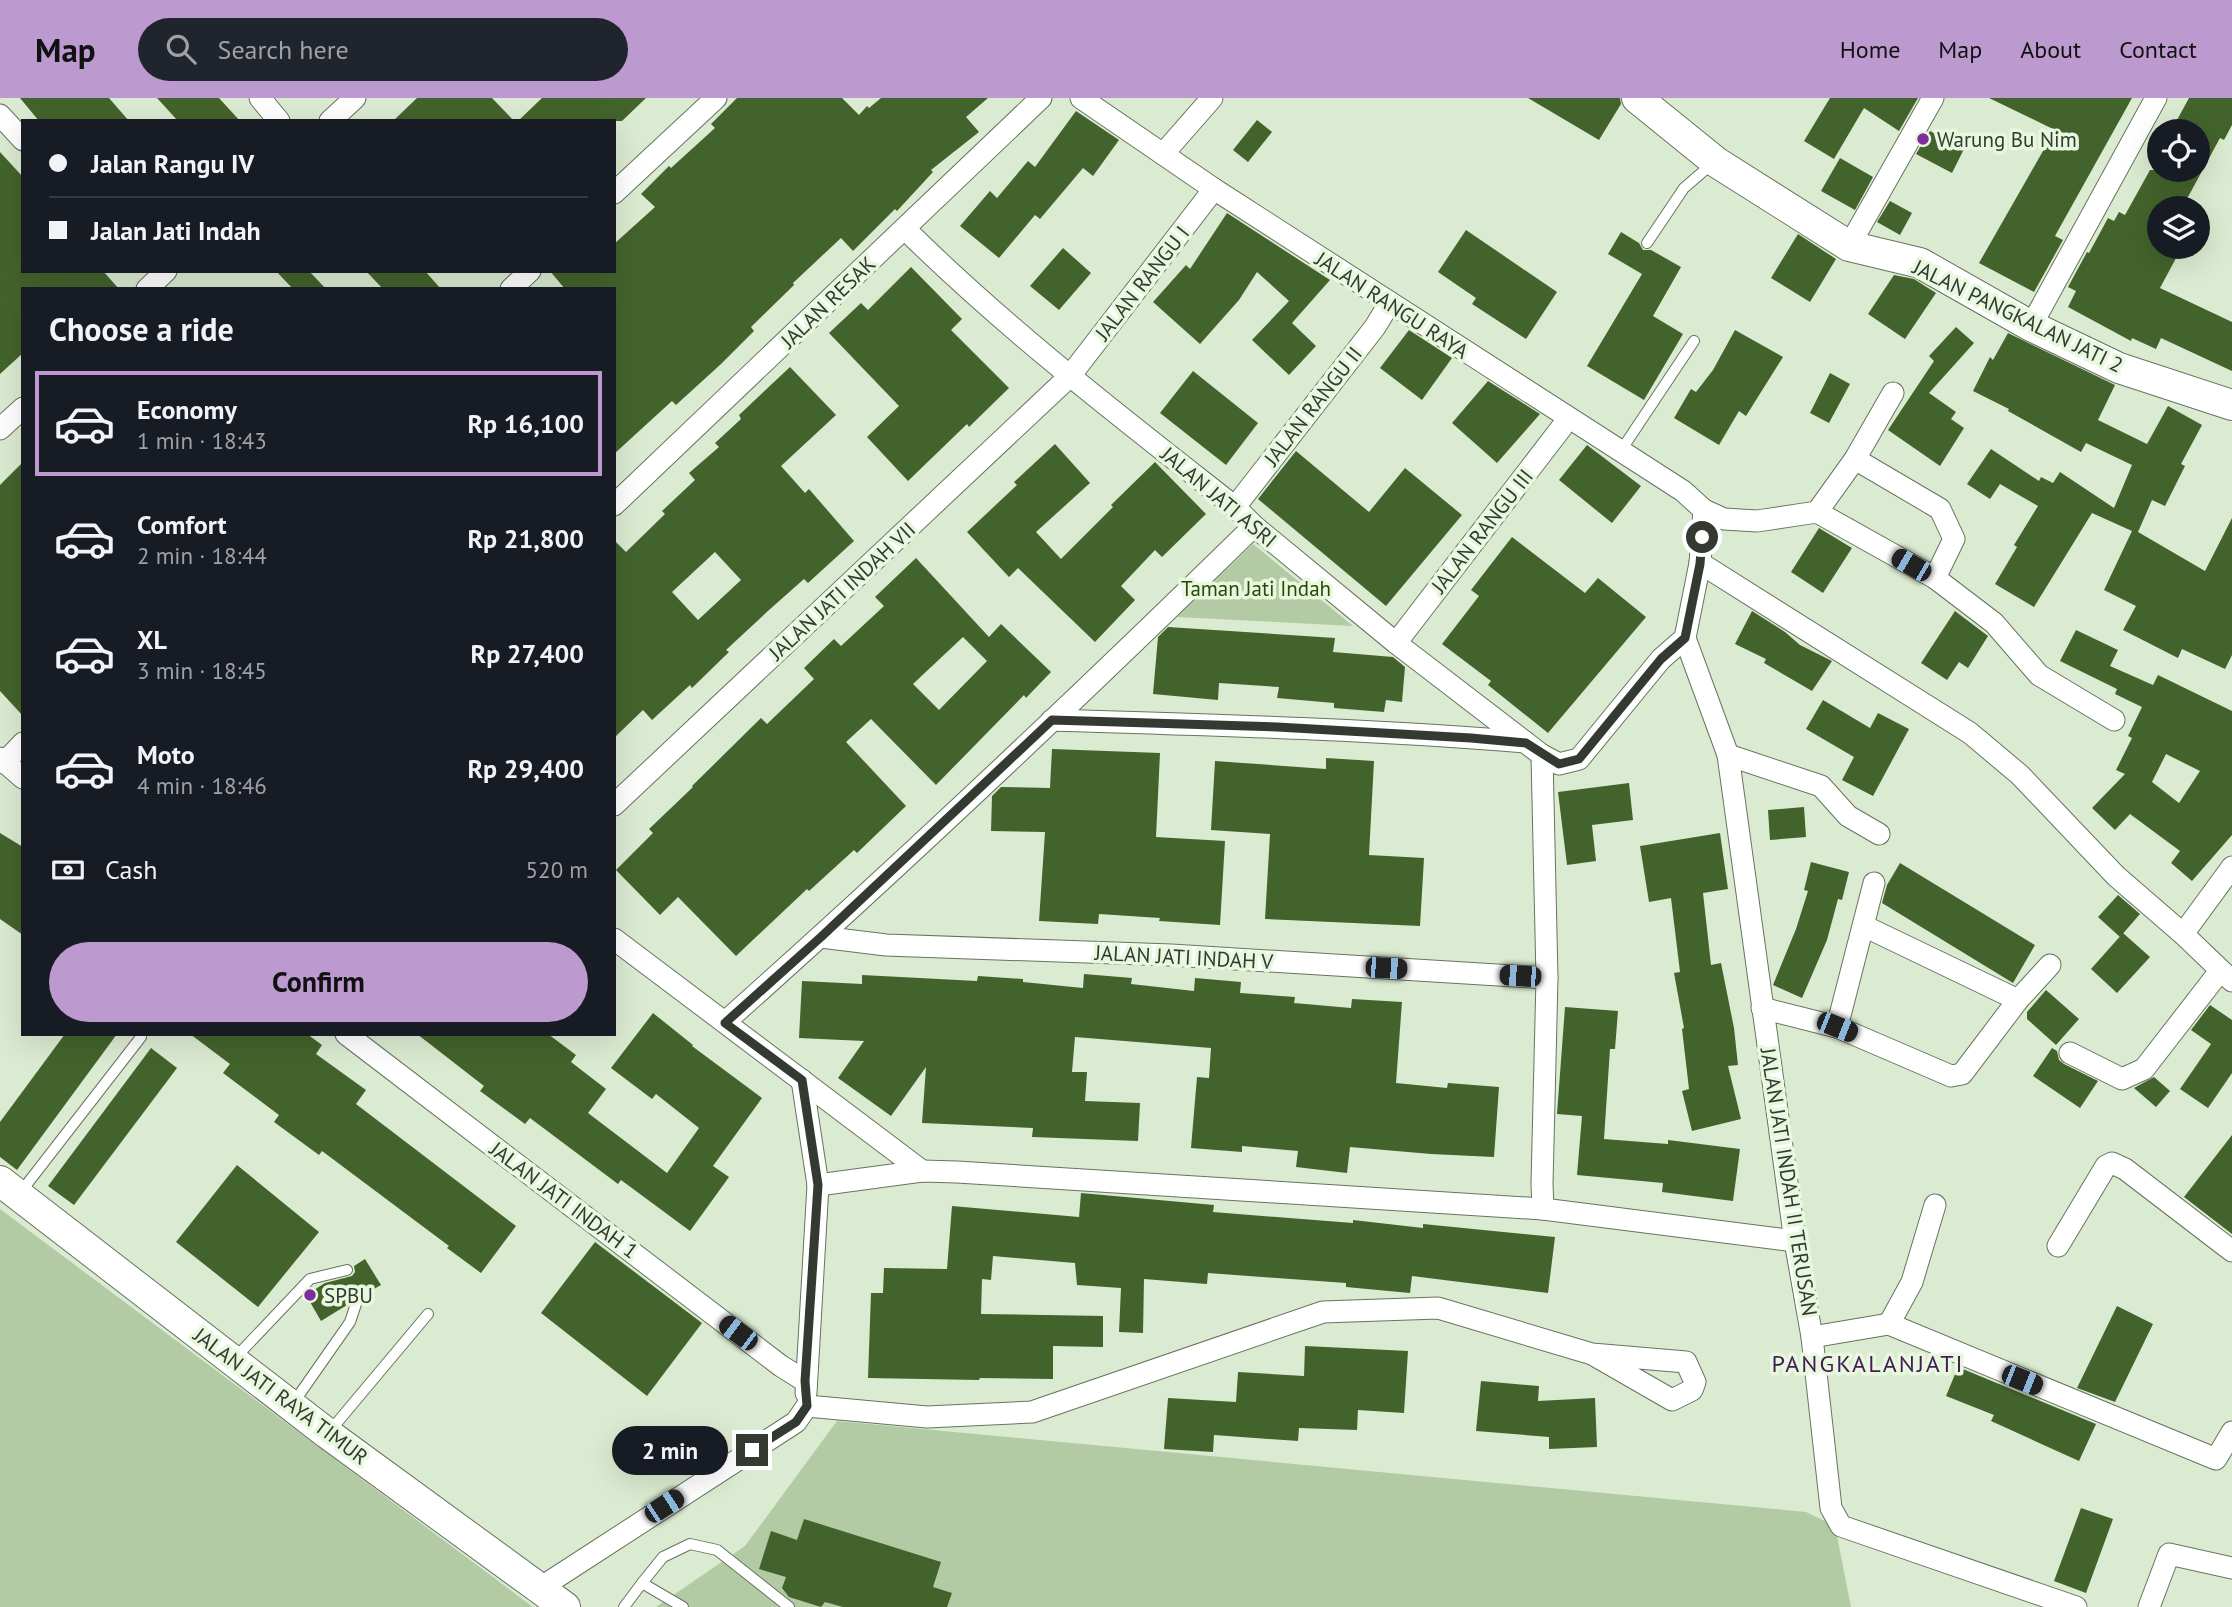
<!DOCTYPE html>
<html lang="en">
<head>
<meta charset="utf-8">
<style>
  body { margin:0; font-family:"PT Sans",sans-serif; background:#20242c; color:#f1f3f6; height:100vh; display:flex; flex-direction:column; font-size:26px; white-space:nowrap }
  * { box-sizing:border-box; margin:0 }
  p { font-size:23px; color:#9ea1a6 }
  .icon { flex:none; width:38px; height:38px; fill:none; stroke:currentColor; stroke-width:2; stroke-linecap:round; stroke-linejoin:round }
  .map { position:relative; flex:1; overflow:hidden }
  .side { position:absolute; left:21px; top:189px; width:595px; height:749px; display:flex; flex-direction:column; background:#171b24; border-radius:0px; box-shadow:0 7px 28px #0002 }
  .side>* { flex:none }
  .banner { position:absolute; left:21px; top:21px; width:595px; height:154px; border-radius:0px; box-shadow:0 7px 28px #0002; display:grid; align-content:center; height:154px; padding:0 28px; background:#171b24 }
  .tools { position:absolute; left:2147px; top:21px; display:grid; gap:14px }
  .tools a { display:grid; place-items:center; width:63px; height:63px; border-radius:50%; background:#171b24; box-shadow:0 7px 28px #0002; font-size:35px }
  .end { position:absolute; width:32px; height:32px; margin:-16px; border:9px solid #343a31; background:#fff; box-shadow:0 0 0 4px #fff }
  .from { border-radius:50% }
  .bubble { position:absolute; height:49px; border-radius:24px; background:#171b24; box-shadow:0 7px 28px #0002; font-size:23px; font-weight:700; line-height:49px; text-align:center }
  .car { position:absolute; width:21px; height:42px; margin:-21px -10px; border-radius:9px; box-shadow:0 0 5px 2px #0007; background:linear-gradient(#222 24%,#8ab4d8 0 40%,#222 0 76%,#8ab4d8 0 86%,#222 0) }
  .banner b { display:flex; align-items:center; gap:24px; height:66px; font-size:26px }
  .banner b+b { border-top:2px solid #363941 }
  .banner i { width:18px; height:18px; background:#f1f3f6 }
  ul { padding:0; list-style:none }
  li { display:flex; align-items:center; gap:21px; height:105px; margin:0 14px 10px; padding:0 14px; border:4px solid transparent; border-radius:0px }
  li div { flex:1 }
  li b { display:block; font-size:26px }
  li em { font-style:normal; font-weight:700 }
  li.current { border-color:#bc99ce }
  li>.icon { width:63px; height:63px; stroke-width:1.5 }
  h2 { padding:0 28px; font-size:32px; line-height:84px }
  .pay { display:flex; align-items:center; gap:18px; height:77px; padding:0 28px; font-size:26px }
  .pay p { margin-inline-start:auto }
  .action { display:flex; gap:14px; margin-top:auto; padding:14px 28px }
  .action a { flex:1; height:80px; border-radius:42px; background:#bc99ce; color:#111; font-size:28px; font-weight:700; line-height:80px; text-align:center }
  header { display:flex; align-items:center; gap:42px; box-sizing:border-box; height:98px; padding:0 35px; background:#bc99ce; color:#111 }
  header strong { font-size:33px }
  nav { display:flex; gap:38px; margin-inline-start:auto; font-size:24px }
  .search { width:490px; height:63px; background:#20242c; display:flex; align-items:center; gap:18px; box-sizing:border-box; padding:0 24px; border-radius:38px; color:#9ea1a6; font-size:26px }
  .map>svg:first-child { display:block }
  .green { fill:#b2cba4 }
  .building { fill:#43632c; fill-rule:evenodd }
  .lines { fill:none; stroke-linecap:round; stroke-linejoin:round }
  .lane-casing { stroke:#66745e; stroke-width:12 }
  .street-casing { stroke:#66745e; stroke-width:23 }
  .secondary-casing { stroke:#66745e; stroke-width:32 }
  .lane { stroke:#fff; stroke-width:10 }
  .street { stroke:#fff; stroke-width:21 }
  .secondary { stroke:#fff; stroke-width:30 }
  .route { stroke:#343a31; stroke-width:9 }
  .poi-dot { fill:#7c2c9d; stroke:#e8f8de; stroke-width:2.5 }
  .labels { text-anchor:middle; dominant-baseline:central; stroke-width:7; stroke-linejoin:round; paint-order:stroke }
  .poi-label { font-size:21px; fill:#343a31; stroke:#e8f8de; text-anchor:start }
  .street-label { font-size:21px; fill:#343a31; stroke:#e8f8de }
  .park-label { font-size:21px; fill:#28490a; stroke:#e8f8de }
  .quarter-label { font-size:24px; letter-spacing:2px; fill:#421c53; stroke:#e8f8de }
</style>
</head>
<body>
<header>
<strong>Map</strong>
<div class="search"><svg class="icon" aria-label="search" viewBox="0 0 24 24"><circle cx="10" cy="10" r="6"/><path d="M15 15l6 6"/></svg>Search here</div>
<nav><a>Home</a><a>Map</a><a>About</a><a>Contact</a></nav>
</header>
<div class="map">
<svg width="2232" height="1509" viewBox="0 0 2232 1509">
  <rect width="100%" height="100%" fill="#dbebd1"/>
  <g class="green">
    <path d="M1253,446L1353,528L1177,519Z"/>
    <path d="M0,1111L533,1509H0Z"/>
    <path d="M837,1323L1806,1414L1835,1428L1851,1509H656L745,1448Z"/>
  </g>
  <g class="building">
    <path d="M20,0H109L129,23H39Z"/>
    <path d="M157,0H219L240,23H178Z"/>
    <path d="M417,0H492L514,23H393Z"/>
    <path d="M542,0H646L622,23H518Z"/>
    <path d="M737,0H842L859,17L867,8L869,10L881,0H988L966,19L979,34L931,72L933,74L897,113L895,111L853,153L841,140L793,185L794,187L751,229L754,233L721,266L676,307L672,303L614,356V191H565L550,173H614V146L655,109L641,96L669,68L671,70L715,30L711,26Z"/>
    <path d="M1528,0H1620L1621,6L1599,42Z"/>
    <path d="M1830,0H1918L1899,33L1864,10L1834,61L1804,43Z"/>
    <path d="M1989,0H2132L2055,138L2063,142L2034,194L1979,165L2055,32Z"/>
    <path d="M2189,0H2232V27L2224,42L2220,40L2182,110H2160V149H2182L2160,190L2232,224V273L2161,240L2156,251L2132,240L2131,243L2068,209L2076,193L2068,189L2087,154L2089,155L2108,120L2114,123L2119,114L2125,117L2150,72H2198V33H2171Z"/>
    <path d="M1076,13L1119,42L1093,78L1083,70L1040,121L1035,117L999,160L960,128L990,93L997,100L1028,63L1035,69Z"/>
    <path d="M1257,22L1272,34L1248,64L1233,52Z"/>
    <path d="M1930,33L1964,51L1952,75L1916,56Z"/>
    <path d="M0,54L23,79V173H103L119,191H23V255L0,276Z"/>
    <path d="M1840,60L1873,79L1855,112L1821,93Z"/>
    <path d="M1890,103L1912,115L1900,137L1877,124Z"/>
    <path d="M1227,115L1330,182L1292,225L1316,248L1289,277L1252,242L1289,203L1257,174L1239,202L1200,246L1153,204L1186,167L1190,171Z"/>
    <path d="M1466,132L1557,194L1526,241L1472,206L1476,200L1438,174Z"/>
    <path d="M1621,134L1639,145L1643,152H1651L1681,169L1653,218L1683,236L1644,302L1587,268L1642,176L1608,156Z"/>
    <path d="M1798,136L1836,161L1810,204L1771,180Z"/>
    <path d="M1063,150L1091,175L1059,212L1030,188Z"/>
    <path d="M911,169L962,221L951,232L1009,290L969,329L967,326L908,383L867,339L899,308L829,235L861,205L868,212Z"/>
    <path d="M276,173H309L326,191H293Z"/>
    <path d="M366,173H425L441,191H383Z"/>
    <path d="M1894,177L1914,181L1936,195L1905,241L1868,216Z"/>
    <path d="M1956,229L1974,245L1929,295L1956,314L1951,321L1964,330L1940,368L1888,332L1934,263L1929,258Z"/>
    <path d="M1409,232L1452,260L1422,302L1380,270Z"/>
    <path d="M1735,232L1783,259L1746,318L1739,313L1719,347L1674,320L1691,291L1696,294L1713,272Z"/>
    <path d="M2008,235L2115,287L2098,322L2147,346L2168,308L2202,327L2181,366L2185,368L2165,408L2152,402L2138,434L2205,473L2232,420V557L2225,571L2182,551L2178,560L2123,532L2136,508L2104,492L2132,433L2092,415L2034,509L1995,486L2017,449L2014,447L2038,408L2000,386L1990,401L1967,386L1991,351L2039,383L2041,379L2053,385L2060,374L2114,410L2132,367L2086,345L2081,354L2008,313L2009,311L1973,293L1990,259L1993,262Z"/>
    <path d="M790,269L836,317L781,368L805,395L809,391L854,443L808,485L804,481L769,512L726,552L729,554L692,590L690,587L652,622L643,612L614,640V442L626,454L665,416L662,413L695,382L689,375L719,349L715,345L741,321L739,317ZM715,454L741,482L698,522L672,494Z"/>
    <path d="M1193,273L1258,325L1226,367L1160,315Z"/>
    <path d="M1830,275L1850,286L1829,325L1810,315Z"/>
    <path d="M1488,283L1540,316L1497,365L1452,325Z"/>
    <path d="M1055,346L1090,385L1036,434L1061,461L1113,409L1111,407L1155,364L1206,416L1162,459L1155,452L1121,488L1135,502L1095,544L1018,470L1009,479L967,434L1017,387L1014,384Z"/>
    <path d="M1587,347L1641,388L1612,425L1559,382Z"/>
    <path d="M1296,353L1369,414L1405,370L1462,417L1386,508L1258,401Z"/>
    <path d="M23,364V618L0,593V387Z"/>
    <path d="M1819,430L1852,450L1823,495L1791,474Z"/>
    <path d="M1512,439L1585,495L1598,480L1646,519L1548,635L1488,587L1491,583L1442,546L1479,498L1471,492Z"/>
    <path d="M916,460L989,539L1001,526L1051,574L1026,600L1024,597L936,687L871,621L846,644L906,708L857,755L854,752L809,793L807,791L736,858L678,799L660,817L616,772L653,735L649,731L693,689L692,688L761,620L767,626L814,581L804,570L834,541L841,548L884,508L875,499ZM963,539L987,563L939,612L913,586Z"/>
    <path d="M1752,513L1785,534L1800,547L1832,563L1812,593L1764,565L1766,561L1735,546Z"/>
    <path d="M1955,513L1988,538L1968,570L1959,564L1947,582L1921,565Z"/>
    <path d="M1168,529L1335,540L1333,554L1393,559L1405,569L1402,604L1386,602L1384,614L1334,610V605L1277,600L1279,589L1219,585L1218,602L1153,596L1158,539Z"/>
    <path d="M2076,532L2118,552L2110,568L2153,587L2158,577L2232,613V737L2192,783L2171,765L2180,753L2130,716L2115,732L2092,710L2125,676L2116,672L2132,640L2128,638L2142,609L2115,596L2117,591L2060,563ZM2166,656L2200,673L2179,705L2152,684Z"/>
    <path d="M1823,602L1870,630L1878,615L1909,631L1873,698L1842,682L1854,659L1806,631Z"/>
    <path d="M1052,651L1160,655L1156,739L1225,743L1220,827L1159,823L1160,820L1099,816L1098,826L1039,823L1045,734L991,733L992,698L1001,689L1050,690Z"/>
    <path d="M1326,660L1374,663L1369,757L1424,760L1420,828L1265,821L1270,736L1211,732L1215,663L1326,671Z"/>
    <path d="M1629,685L1633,722L1592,727L1596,763L1567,767L1558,694Z"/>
    <path d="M1804,709L1806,739L1770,742L1768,712Z"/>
    <path d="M0,735L23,749V837L0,821Z"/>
    <path d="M1720,735L1728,791L1703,795L1711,867L1721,865L1734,930L1738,967L1728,968L1741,1021L1692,1033L1682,993L1689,991L1682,931L1684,930L1674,875L1680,874L1671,800L1649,804L1640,748Z"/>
    <path d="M1811,764L1849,774L1842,802L1838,801L1827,842L1802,900L1773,887L1796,831L1808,793L1804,792Z"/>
    <path d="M1900,765L2035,847L2013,885L1882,805L1887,787Z"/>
    <path d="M2118,797L2140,816L2120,839L2098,819Z"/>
    <path d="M2123,835L2150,859L2117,895L2091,871Z"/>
    <path d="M1084,876L1132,880L1131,886L1194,893L1195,880L1241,884L1240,895L1295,899L1294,905L1351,910L1352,901L1402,904L1396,985L1447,990L1448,985L1499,989L1494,1059L1431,1056L1350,1049L1347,1075L1296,1069L1298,1053L1242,1048V1054L1191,1050L1197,979L1209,980L1211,950L1075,939L1072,974H1087L1085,1003L1140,1005L1138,1043L1032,1039L1033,1030L922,1025L926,969L891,1018L838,980L864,943L799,940L802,883L862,886V877L977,883L978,878L1023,881V884L1083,890Z"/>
    <path d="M2046,892L2079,921L2056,947L2027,921V914Z"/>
    <path d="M2210,907L2232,922V975L2208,1010L2180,991L2211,946L2191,932Z"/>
    <path d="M1565,909L1618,913L1615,951H1610L1604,1041L1668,1046V1042L1740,1051L1733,1103L1662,1094L1663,1085L1577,1077L1582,1018L1557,1016Z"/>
    <path d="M653,915L693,947L692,948L762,1000L713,1068L729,1079L690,1133L621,1082L618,1086L530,1020L525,1026L480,993L484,988L417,936H548L576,957L571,964L606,991L588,1015L667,1075L699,1030L656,996L652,1001L611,970Z"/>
    <path d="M65,936H117L17,1072L0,1059V1024Z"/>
    <path d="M190,936H307L322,947L316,956L366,992L356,1006L516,1128L481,1175L447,1150L449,1148L322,1053L319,1057L274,1024L279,1017L223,975L230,966Z"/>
    <path d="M151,950L177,970L74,1107L48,1088Z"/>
    <path d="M2052,950L2057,953L2059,962L2064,966L2098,983L2080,1010L2033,978Z"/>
    <path d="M2154,979L2170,993L2156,1009L2134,990Z"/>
    <path d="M2232,1037V1136L2184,1099Z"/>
    <path d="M237,1067L319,1134L258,1209L176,1144Z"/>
    <path d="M1081,1095L1214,1107L1213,1114L1353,1125V1122L1423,1130V1126L1555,1139L1548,1195L1412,1178L1410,1195L1346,1189V1185L1208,1175L1207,1186L1144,1181L1143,1235L1119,1234L1121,1190L1077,1187L1075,1165L993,1158L991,1182L982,1181L981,1216L1103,1218V1249L1053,1248V1281L980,1280L979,1282L868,1280L871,1195H883L884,1170L947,1171L952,1108L1079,1119Z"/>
    <path d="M595,1144L702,1225L647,1298L541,1215Z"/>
    <path d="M365,1161L381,1187L365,1196L360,1192L353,1194L347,1207L321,1223L306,1197L325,1185L352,1178L355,1174L354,1168Z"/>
    <path d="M2117,1208L2153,1226L2115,1304L2077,1290Z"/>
    <path d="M1305,1248L1408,1253L1404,1315L1358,1312L1357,1332L1299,1330L1298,1343L1214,1337L1213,1354L1164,1351L1168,1300L1236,1304L1238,1274L1304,1278Z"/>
    <path d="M1958,1269L2096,1326L2079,1363L1991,1323L1994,1317L1946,1298Z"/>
    <path d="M1481,1283L1539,1288L1538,1303L1595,1300L1597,1349L1549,1351V1339L1476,1333Z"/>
    <path d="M2081,1410L2113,1421L2086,1495L2054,1483Z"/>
    <path d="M804,1421L941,1464L933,1489L952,1495L947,1509H843L825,1504L821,1509L789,1499L782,1490L786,1479L759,1471L771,1433L797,1442Z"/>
  </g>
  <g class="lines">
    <g class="lane-casing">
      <g id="lane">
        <path d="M1647,145L1684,90L1713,65"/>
        <path d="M1620,354L1694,243"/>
        <path d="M20,1095L141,939"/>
        <path d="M235,1260L310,1181L347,1172"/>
        <path d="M292,1307L350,1224L358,1200"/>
        <path d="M330,1333L428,1216"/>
        <path d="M642,1485L663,1459L690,1446L717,1452L789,1509"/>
        <path d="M624,1509L642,1485L683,1509"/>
      </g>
    </g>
    <g class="street-casing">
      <g id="street">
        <path d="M260,0L279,23"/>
        <path d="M1081,0L1214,91L1683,393L1704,412L1724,421L1757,423L1817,414L1935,480L1994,525L2039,577L2114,622"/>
        <path d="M0,17L23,42"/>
        <path d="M330,23L355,0"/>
        <path d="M1163,56L1212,0"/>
        <path d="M614,95L716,0"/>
        <path d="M905,131C1007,232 1122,320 1235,409L1254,428L1396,545L1542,657L1559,666L1579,661L1661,561L1685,540L1700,465L1704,412"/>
        <path d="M1849,148L1933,0"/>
        <path d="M147,191L166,173"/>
        <path d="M511,191L530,173"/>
        <path d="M2031,228L2156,0"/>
        <path d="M0,331L23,310"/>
        <path d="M1855,361L1940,411L1954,441L1935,480"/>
        <path d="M614,407L1041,0"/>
        <path d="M1235,409L1375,229L1389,206"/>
        <path d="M1817,414L1855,361L1893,295"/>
        <path d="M1700,465L1970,635L2020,677L2116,778L2183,836L2232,883"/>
        <path d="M1685,540L1728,657L1795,1143L1812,1239L1831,1410L1841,1428L2076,1509"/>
        <path d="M1396,545L1562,329L1567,320"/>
        <path d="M1052,622C1210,627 1368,631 1525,644"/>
        <path d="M1542,657L1547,880L1542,1086L1543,1111"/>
        <path d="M1728,657L1821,688L1848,718L1879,736"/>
        <path d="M0,660L23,680"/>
        <path d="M4,665L23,645"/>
        <path d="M614,707L1070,278L1214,91"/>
        <path d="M1864,828L2018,902"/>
        <path d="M2183,836L2232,769"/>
        <path d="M821,839L886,847L1171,857L1547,880"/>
        <path d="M614,841L922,1073"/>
        <path d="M1762,910L1837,929L1951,978L1962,976L2018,902L2050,867"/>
        <path d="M725,924C905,764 1081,597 1254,428"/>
        <path d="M1837,929L1874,785"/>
        <path d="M346,936L781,1268L805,1283"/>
        <path d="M2070,955L2122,981L2144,971L2220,873"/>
        <path d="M802,982L818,1087L806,1295"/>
        <path d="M818,1087L922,1073L957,1074L1543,1111L1795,1143"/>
        <path d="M2058,1148L2106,1068L2112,1065L2125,1071L2232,1153"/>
        <path d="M1889,1226L1912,1184L1935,1107"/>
        <path d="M1812,1239L1889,1226L2216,1361L2232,1334"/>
        <path d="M807,1308L927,1319L1032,1314L1323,1214L1438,1210L1592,1256L1686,1264L1695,1284L1692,1292L1672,1302L1592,1256"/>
        <path d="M540,1490L796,1324L807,1308"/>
        <path d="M2149,1509L2169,1456L2232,1470"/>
      </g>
    </g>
    <g class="secondary-casing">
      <g id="secondary">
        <path d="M1637,0L1716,64L1849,148L1920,165L2031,228L2119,270L2232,307"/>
        <path d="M0,1083L328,1336L565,1509"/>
      </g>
    </g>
    <use href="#lane" class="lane"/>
    <use href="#street" class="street"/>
    <use href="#secondary" class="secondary"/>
  </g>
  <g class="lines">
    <path class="route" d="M752,1352L796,1324L807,1308L805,1283L818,1087L802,982L725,925L821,839L1052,622L1277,629L1471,640L1526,645L1559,666L1579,661L1661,561L1685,540L1700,466L1702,439"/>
  </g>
  <g class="poi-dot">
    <circle cx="1923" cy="41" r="7"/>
    <circle cx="310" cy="1197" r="7"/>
  </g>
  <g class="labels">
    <g class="poi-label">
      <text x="1937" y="41">Warung Bu Nim</text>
      <text x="324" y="1197">SPBU</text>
    </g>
    <g class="street-label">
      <text transform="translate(1142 185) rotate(-52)">JALAN RANGU I</text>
      <text transform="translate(828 204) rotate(-44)">JALAN RESAK</text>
      <text transform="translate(1392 207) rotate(33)">JALAN RANGU RAYA</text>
      <text transform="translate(2018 218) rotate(26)">JALAN PANGKALAN JATI 2</text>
      <text transform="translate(1313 308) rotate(-52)">JALAN RANGU II</text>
      <text transform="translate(1219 399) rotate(40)">JALAN JATI ASRI</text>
      <text transform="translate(1482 433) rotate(-52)">JALAN RANGU III</text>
      <text transform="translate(842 493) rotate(-43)">JALAN JATI INDAH VII</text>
      <text transform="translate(1184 859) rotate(3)">JALAN JATI INDAH V</text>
      <text transform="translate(1789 1084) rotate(81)">JALAN JATI INDAH II TERUSAN</text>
      <text transform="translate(564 1102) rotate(37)">JALAN JATI INDAH 1</text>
      <text transform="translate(281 1298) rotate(37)">JALAN JATI RAYA TIMUR</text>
    </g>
    <g class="park-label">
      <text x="1256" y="490">Taman Jati Indah</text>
    </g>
    <g class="quarter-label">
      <text x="1868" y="1265">PANGKALANJATI</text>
    </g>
  </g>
</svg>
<div class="tools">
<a><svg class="icon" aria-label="locate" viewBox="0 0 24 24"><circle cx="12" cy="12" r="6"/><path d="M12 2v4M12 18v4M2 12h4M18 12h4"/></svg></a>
<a><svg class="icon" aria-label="layers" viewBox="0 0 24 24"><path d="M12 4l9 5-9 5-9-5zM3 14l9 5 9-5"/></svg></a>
</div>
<i class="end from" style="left:1702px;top:439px"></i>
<i class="end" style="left:752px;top:1352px"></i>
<div class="bubble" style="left:612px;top:1328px;width:116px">2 min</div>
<i class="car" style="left:1911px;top:467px;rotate:300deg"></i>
<i class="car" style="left:1386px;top:870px;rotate:93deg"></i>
<i class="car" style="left:1520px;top:878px;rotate:273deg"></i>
<i class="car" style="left:1837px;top:929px;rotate:112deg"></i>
<i class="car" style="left:738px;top:1235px;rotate:307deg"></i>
<i class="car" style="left:2022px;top:1282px;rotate:112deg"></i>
<i class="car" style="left:664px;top:1408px;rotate:57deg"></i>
<div class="banner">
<b><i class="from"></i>Jalan Rangu IV</b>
<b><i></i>Jalan Jati Indah</b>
</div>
<section class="side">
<h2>Choose a ride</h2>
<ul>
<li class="current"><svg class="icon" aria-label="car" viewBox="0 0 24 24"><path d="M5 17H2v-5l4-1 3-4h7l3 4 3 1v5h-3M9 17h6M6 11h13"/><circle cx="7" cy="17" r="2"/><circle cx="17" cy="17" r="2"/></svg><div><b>Economy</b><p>1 min · 18:43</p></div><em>Rp 16,100</em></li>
<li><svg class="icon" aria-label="car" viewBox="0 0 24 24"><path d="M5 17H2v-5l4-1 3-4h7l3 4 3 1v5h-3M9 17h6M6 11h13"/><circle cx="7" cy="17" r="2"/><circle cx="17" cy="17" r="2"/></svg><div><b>Comfort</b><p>2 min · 18:44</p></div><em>Rp 21,800</em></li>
<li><svg class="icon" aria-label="car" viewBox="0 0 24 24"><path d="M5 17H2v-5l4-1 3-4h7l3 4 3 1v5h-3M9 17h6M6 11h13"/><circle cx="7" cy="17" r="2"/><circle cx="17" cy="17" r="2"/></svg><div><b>XL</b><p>3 min · 18:45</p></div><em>Rp 27,400</em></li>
<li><svg class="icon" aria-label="car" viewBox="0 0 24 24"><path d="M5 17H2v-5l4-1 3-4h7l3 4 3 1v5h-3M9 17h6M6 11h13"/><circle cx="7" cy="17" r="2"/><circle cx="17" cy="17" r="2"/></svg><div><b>Moto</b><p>4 min · 18:46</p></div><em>Rp 29,400</em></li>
</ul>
<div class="pay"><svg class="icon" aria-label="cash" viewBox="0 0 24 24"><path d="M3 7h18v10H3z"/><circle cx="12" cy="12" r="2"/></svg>Cash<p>520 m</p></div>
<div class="action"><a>Confirm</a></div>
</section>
</div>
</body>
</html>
